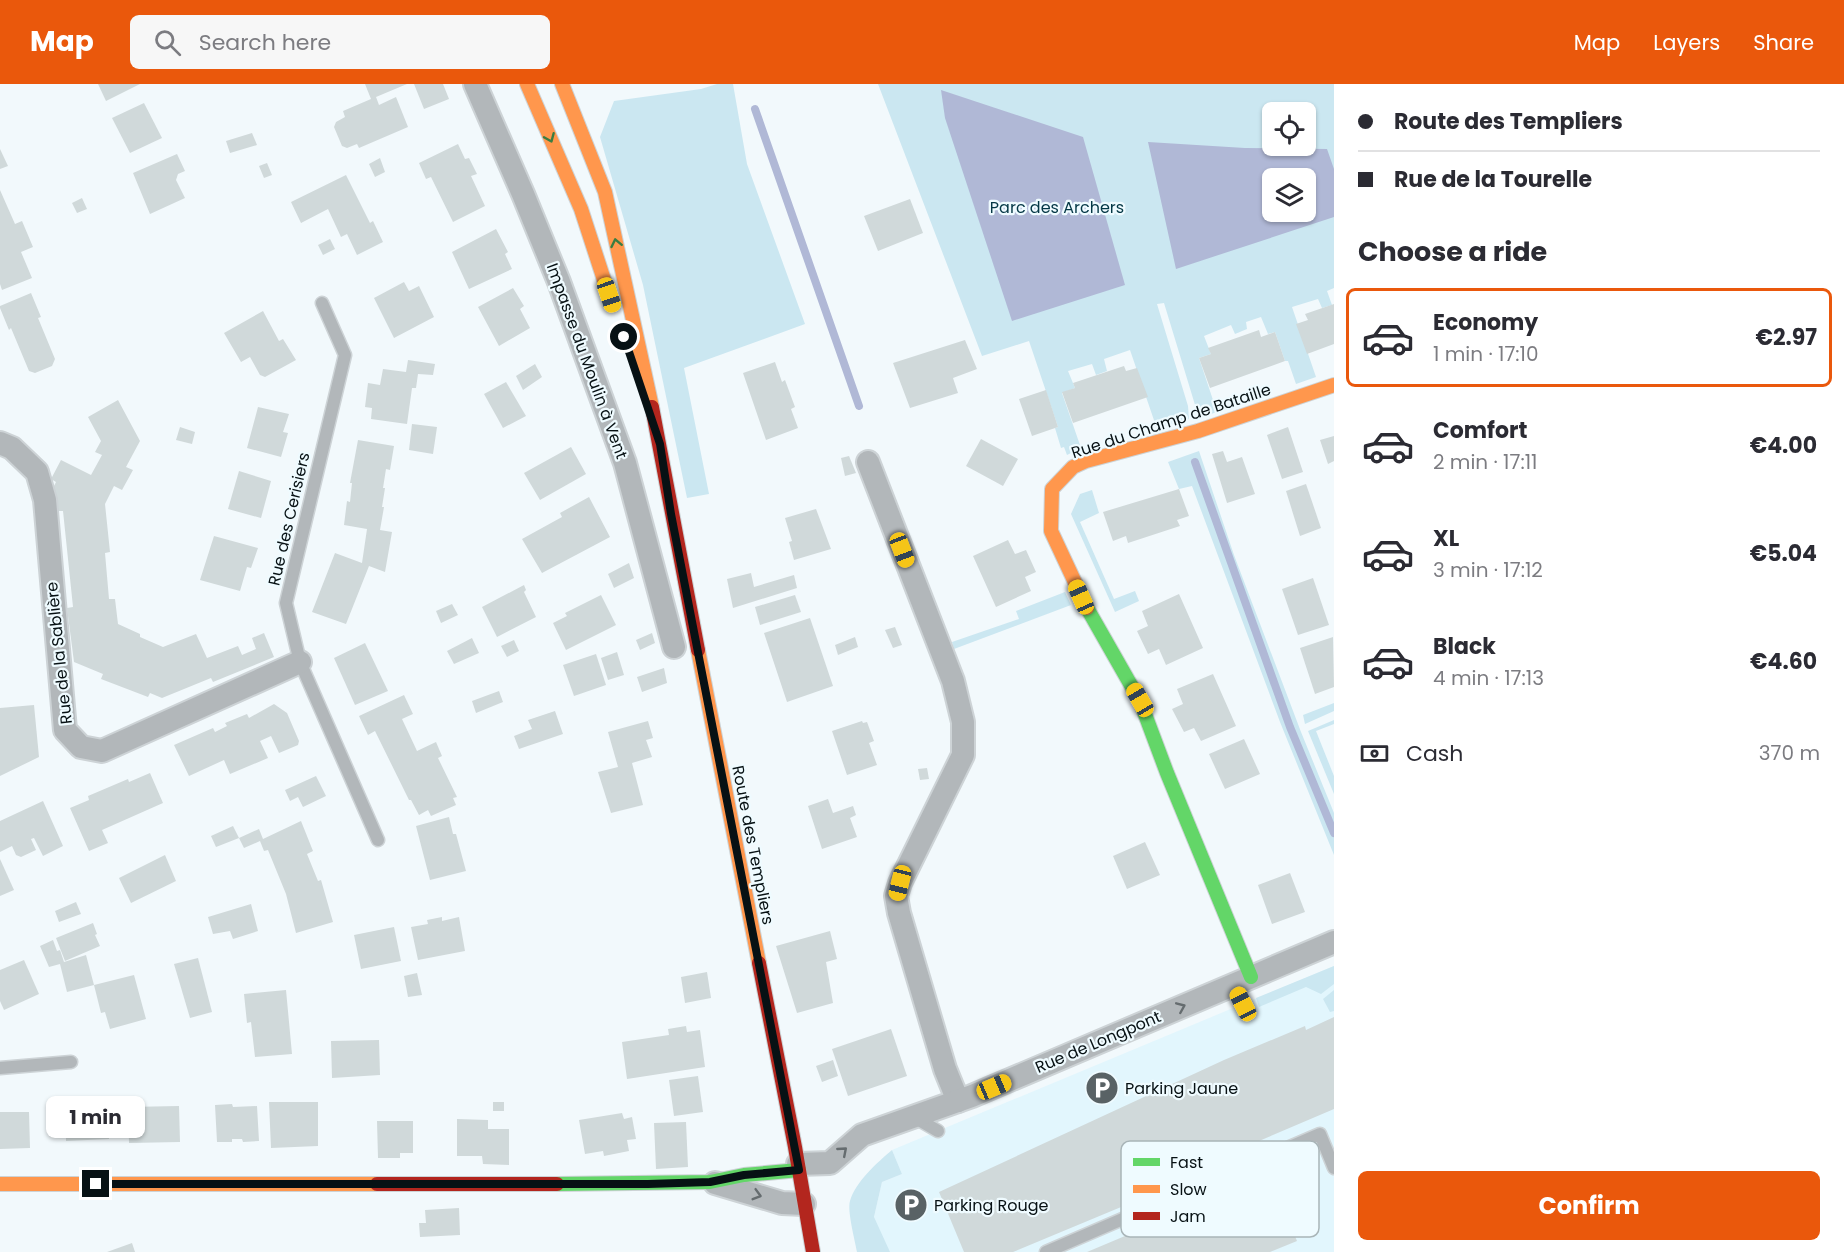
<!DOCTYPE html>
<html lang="en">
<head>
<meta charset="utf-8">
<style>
  body { margin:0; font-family:Poppins,sans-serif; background:#f7f7f7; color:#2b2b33; height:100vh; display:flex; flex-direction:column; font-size:22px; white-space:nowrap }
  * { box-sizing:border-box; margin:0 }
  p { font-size:20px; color:#7c7c81 }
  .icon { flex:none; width:33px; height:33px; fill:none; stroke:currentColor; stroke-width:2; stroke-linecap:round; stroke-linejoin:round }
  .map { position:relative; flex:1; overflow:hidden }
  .panel { display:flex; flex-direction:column; background:#fff; width:510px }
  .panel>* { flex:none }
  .guide { display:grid; align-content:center; height:132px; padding:0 24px; background:#fff }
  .controls { position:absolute; left:1262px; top:18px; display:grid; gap:12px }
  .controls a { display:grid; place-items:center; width:54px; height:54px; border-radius:9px; background:#fff; box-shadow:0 2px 4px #0004; font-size:30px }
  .end { position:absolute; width:27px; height:27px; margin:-14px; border:8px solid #071114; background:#fff; box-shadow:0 0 0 3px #fff }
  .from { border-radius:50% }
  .bubble { position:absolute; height:42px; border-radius:9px; background:#fff; box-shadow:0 2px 4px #0004; font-size:20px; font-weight:700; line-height:42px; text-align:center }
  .car { position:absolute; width:18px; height:36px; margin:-18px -9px; border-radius:8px; box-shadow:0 0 4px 2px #0007; background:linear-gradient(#f5c518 24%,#345 0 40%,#f5c518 0 76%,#345 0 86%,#f5c518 0) }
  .guide b { display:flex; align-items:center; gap:21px; height:57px; font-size:22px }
  .guide b+b { border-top:2px solid #e1e1e2 }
  .guide i { width:15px; height:15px; background:#2b2b33 }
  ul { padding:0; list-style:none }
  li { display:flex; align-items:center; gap:18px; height:99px; margin:0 12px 9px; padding:0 12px; border:3px solid transparent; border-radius:9px }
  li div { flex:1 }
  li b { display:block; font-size:22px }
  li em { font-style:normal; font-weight:700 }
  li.selected { border-color:#ea580c }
  li>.icon { width:54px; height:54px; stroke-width:1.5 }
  h2 { padding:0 24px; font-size:27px; line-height:72px }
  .pay { display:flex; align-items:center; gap:15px; height:66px; padding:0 24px; font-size:22px }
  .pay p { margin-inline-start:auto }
  .cta { display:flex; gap:12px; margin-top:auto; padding:12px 24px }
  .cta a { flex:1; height:69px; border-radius:9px; background:#ea580c; color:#fff; font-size:24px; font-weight:700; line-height:69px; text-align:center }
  header { display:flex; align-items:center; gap:36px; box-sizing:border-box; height:84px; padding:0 30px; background:#ea580c; color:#fff }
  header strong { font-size:28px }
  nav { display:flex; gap:33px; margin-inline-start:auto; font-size:21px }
  .search { width:420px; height:54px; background:#f7f7f7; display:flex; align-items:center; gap:15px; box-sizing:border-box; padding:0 21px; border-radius:9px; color:#7c7c81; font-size:22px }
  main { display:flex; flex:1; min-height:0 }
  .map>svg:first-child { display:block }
  .built { fill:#e2f6fd }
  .green { fill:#cbe7f1; fill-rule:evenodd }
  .water { fill:#b0b8d6; fill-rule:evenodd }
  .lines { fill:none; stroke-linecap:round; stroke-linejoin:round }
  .stream { stroke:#b0b8d6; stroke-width:8 }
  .building { fill:#d0d9da }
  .lane-casing { stroke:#cdd3d6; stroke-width:15 }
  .street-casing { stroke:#cdd3d6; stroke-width:26 }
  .fast-casing { stroke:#cdd3d6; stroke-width:16 }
  .slow-casing { stroke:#cdd3d6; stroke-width:16 }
  .jam-casing { stroke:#cdd3d6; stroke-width:16 }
  .lane { stroke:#b2b7ba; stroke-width:12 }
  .street { stroke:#b2b7ba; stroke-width:22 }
  .fast { stroke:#63d668; stroke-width:14 }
  .slow { stroke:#ff974d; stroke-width:14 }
  .jam { stroke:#b3261e; stroke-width:14 }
  .oneway { stroke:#3a7d42 }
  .oneway2 { stroke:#656c6f }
  .route { stroke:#071114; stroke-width:8 }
  .labels { text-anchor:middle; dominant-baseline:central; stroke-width:4.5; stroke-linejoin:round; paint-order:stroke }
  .park-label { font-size:16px; fill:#043745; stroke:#effbff }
  .street-label { font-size:16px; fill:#071114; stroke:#effbff }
  .poi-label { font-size:16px; fill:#071114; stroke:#effbff; text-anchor:start }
  .key { fill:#effbff; stroke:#a9b5b8; stroke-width:1.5 }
  .key-label { font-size:16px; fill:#071114 }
</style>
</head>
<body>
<header>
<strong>Map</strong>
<div class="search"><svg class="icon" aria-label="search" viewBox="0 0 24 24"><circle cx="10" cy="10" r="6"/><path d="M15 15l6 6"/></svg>Search here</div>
<nav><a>Map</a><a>Layers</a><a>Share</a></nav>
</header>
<main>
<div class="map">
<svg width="1334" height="1168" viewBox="0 0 1334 1168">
  <rect width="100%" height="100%" fill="#f2f9fc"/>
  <path class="built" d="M1334,882V1168H878L874,1133L882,1098L902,1090L892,1066Z"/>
  <g class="green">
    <path d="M717,0H733L747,80L805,240L684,284L709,410L687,414L643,201L600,53L614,17L701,5Z"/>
    <path d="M878,0H1334V204L1327,207L1332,221L1322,224L1318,215L1292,223L1316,293L1296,300L1288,277H1285L1275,248L1268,250L1261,233L1246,238L1247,245L1235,250L1231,241L1204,252L1211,270L1199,274L1217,328L1199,334L1164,219L1157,220L1188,322L1189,335L1157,345L1130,266L1104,275L1107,287L1096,291L1092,280L1068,287L1075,304L1062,309L1081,364L1067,371L1064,363L1061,364L1055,344L1058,343L1029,257L982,272ZM1272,28H1305V62H1272ZM1272,94H1305V128H1272Z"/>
    <path d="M1199,367L1234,471L1301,648L1334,729V771L1280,638L1192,402L1179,405L1168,378Z"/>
    <path d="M1092,406L1099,429L1080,438L1114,515L1135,507L1139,517L1115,528L1071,430L1080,410Z"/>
    <path d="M1065,508L1071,521L954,565L952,558L1019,535L1016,527Z"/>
    <path d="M1334,619V627L1305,640L1303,631Z"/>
    <path d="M1334,636V640L1316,647L1334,692V710L1308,647Z"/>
    <path d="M1334,882V900L1321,910L1306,903L1259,923L1256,914Z"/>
    <path d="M1334,906V927L1330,928L1323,915Z"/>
    <path d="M892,1066L902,1090L882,1098L874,1133L890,1168H857C855,1156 847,1127 850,1117C856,1097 877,1079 892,1066Z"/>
  </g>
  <g class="water">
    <path d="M941,6L1083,53L1125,201L1012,237L945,34Z"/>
    <path d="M1148,58L1245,64L1327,65L1334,85V133L1176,185ZM1272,94H1305V128H1272Z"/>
  </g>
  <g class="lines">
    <g class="stream">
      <path d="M755,25L859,322"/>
      <path d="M1195,378L1290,643L1334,749"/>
    </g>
  </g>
  <g class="building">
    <path d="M98,0H140L106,17Z"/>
    <path d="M365,0H407L376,13L379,21L396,13L408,43L359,64L357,60L347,64L342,62L334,43L336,38L345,33L343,27L371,15Z"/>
    <path d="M414,0H443L449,15L424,25Z"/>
    <path d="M144,19L162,54L130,69L112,34Z"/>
    <path d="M252,49L257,61L230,69L226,57Z"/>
    <path d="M458,60L465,75L469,74L477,90L471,92L485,122L453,138L431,93L426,95L419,79Z"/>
    <path d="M0,65L8,82L0,85Z"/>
    <path d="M177,70L185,87L178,90L176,96L185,114L150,130L133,89Z"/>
    <path d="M380,74L385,88L375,93L369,80Z"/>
    <path d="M267,79L272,91L264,94L259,82Z"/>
    <path d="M346,91L370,139L373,137L383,158L357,171L347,150L341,153L328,125L301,139L291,118Z"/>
    <path d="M0,106L15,140L22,137L33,163L21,168L32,194L2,206L0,200Z"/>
    <path d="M82,114L87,125L77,129L72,119Z"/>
    <path d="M910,115L923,149L878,167L864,132Z"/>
    <path d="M496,145L508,168L505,170L512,185L469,205L452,168Z"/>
    <path d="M330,155L335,165L323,171L318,161Z"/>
    <path d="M404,198L409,207L419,202L434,233L394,254L374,214Z"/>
    <path d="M513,204L524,222L520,225L530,244L499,262L478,223Z"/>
    <path d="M31,209L41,233L38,234L55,275L52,282L35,289L29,287L11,244L9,246L0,224V222Z"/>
    <path d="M1334,220V260L1307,270L1296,240L1308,236L1305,230Z"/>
    <path d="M263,227L279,257L283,255L296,276L265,293L260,291L250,273L241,278L224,249Z"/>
    <path d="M1259,246L1261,253L1275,248L1285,277L1210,304L1199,274L1211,270L1208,264Z"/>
    <path d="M965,256L977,285L953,294L958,309L910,324L893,279Z"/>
    <path d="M408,276L435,280L433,291L418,290L416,304H412L407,340L371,335L372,324L365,323L368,299L380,301L383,285L406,288Z"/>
    <path d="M775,278L782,298L785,296L795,323L791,325L798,344L766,356L743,289Z"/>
    <path d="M535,280L542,293L523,306L516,292Z"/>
    <path d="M1124,282L1126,287L1137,284L1148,313L1073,339L1062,308L1075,304L1073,299Z"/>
    <path d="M506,298L526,332L503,344L484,310Z"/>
    <path d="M1046,306L1058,343L1032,352L1019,315Z"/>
    <path d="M118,316L140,357L126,383L133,386L122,406L114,402L105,420L110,468L105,469L109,515H115L118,540L140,550V553L163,563L196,550L207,574L238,562L242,571L256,565L252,554L264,549L274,573L213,598L211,594L162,614L150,609L148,613L101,595L103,590L74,578L67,524L73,523L63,427H53L51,408L56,398L51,395L61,376L91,391L102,371L95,368L101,357L88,333Z"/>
    <path d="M258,323L289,330L283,348L288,349L281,373L247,364Z"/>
    <path d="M412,340L437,343L433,370L409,366Z"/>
    <path d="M180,343L195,348L192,360L176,356Z"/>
    <path d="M1288,343L1303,388L1282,395L1267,351Z"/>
    <path d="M1334,352V377L1328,380L1320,356Z"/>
    <path d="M981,355L1018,375L1003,402L966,382Z"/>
    <path d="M358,356L394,362L390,386L386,385L383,404H385L382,423H384L380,446L392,448L385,488L369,482L346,540L312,528L335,469L362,479L367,445L344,441L347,417L350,418L352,399H350Z"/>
    <path d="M571,363L586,390L540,416L524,389Z"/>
    <path d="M1223,367L1227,378L1242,373L1255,410L1227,419L1212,370Z"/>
    <path d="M849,372L856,389L845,392L841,374Z"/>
    <path d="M239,387L271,397L261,434L228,425Z"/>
    <path d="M1306,400L1321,444L1300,452L1286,407Z"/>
    <path d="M1179,405L1189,432L1177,436L1180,442L1128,459L1126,452L1113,457L1103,428Z"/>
    <path d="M589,413L610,453L542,489L522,455L562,433L560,429Z"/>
    <path d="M816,425L831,465L794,476L789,458L792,457L785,434Z"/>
    <path d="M214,452L258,464L251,484L247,483L240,507L200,496Z"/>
    <path d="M1008,456L1015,470L1026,466L1036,488L1025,493L1031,507L996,523L973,472Z"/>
    <path d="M629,479L634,494L614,504L608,490Z"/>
    <path d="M751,489L754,503L794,491L797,504L733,524L727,495Z"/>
    <path d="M1313,494L1329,541L1298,551L1282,505Z"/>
    <path d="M524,501L526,506L524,508L536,533L497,553L482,523Z"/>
    <path d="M1179,510L1203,564L1166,581L1159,565L1148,570L1137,547L1148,542L1142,527Z"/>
    <path d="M601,511L616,541L566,566L553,539L567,532L565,529Z"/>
    <path d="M795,511L801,528L760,541L755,523Z"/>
    <path d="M452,520L458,531L441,539L436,527Z"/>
    <path d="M810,534L833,602L787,618L764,549Z"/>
    <path d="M895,543L902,561L893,564L885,546Z"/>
    <path d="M652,549L655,559L640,566L636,556Z"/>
    <path d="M855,553L858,563L838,571L835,561Z"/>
    <path d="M1333,553L1334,603L1315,610L1300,564Z"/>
    <path d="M472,554L479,569L454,580L447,567Z"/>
    <path d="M514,556L519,567L507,573L501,562Z"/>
    <path d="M365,559L388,607L355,621L334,574Z"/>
    <path d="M617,568L624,591L608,596L601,574Z"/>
    <path d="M596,570L606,601L574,612L563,581Z"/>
    <path d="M664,584L667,599L642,608L637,593Z"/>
    <path d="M1213,590L1236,642L1201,657L1194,644L1184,648L1172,625L1183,620L1177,605Z"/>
    <path d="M499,607L503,618L476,629L472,617Z"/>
    <path d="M404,611L413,630L402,635L417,667L436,658L442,672L438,674L457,713L453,714L456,721L431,732L428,726L419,731L411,716H409L375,647L368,651L359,632Z"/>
    <path d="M274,620L287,629L299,657L298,661L279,669L271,652L260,657L268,674L230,690L224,676L189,692L174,661L213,644L215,648L227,642L225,639L247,630L249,634Z"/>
    <path d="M34,621L39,673L0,692V624Z"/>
    <path d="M555,627L563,650L519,665L514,652L532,645L528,636Z"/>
    <path d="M648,637L653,654L646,656L652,673L632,679L643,721L611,729L598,688L618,683L608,648Z"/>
    <path d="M862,637L863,639L867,638L874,657L869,659L877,681L847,691L832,647Z"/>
    <path d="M1244,655L1260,690L1225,705L1209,670Z"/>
    <path d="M927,684L929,695L920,696L918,685Z"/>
    <path d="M150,689L163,719L102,746L108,759L89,767L70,724L89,716L88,712L128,695L129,698Z"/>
    <path d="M316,692L326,712L303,723L298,713L290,717L285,706Z"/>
    <path d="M828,715L833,729L853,722L856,731L850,734L857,753L822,765L808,722Z"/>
    <path d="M43,717L63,762L43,772L34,754L31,755L36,766L21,773L16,771L12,762L0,768V737Z"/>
    <path d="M449,733L453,750H456L466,787L430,796L416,742Z"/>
    <path d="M301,737L313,767L307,770L318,797L321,796L333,838L296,849L286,810L268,766L264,767L260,757L244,764L239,754L259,745L263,755Z"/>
    <path d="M233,742L239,754L216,763L211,752Z"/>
    <path d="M1145,758L1160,791L1127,805L1113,772Z"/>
    <path d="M165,771L176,797L131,819L119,794Z"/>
    <path d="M0,775L14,806L0,812Z"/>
    <path d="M1290,789L1305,828L1272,840L1258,801Z"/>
    <path d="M76,818L81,830L59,838L55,827Z"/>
    <path d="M251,820L258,847L233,855L230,847L213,850L208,833Z"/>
    <path d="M442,833V837L459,833L465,867L418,876L411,843L428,840L427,836Z"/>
    <path d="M93,839L97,850L95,851L100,862L65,877L56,854Z"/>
    <path d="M394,843L401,877L361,885L354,851Z"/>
    <path d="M830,847L837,875L826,878L833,919L797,929L776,862Z"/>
    <path d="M53,856L57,867L60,866L64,878L86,871L94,901L67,908L60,880L49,883L40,862Z"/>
    <path d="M198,874L212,928L190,934L174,880Z"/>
    <path d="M24,876L39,910L4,926L0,917V886Z"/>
    <path d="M707,888L711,914L685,919L681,893Z"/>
    <path d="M417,889L422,911L408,913L404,892Z"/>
    <path d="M134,891L146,935L110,945L105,928L101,929L94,901Z"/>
    <path d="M286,906L292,970L255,973L251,938L247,939L244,910Z"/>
    <path d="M1334,933V1025L1231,1069L1234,1076L1013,1168H964L939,1108L1224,976L1305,942L1306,946Z"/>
    <path d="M686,942L687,948L700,946L705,983L627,995L622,958L669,951L668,945Z"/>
    <path d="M891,945L907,992L848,1012L832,965Z"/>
    <path d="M379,956L380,991L332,994L331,957Z"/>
    <path d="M833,976L838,992L822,998L816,982Z"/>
    <path d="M698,992L703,1028L674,1032L669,996Z"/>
    <path d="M269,1018H318V1062L271,1064Z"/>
    <rect x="493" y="1018" width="11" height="9"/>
    <path d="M232,1020L233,1023L257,1022L259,1057L243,1058L242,1055H232V1058H217L215,1021Z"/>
    <path d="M179,1022L180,1058L129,1059L128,1023Z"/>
    <path d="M65,1024H108L109,1055L66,1057Z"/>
    <path d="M0,1028H29L30,1064L0,1065Z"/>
    <path d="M622,1029L624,1035L632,1033L636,1055L627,1056L629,1067L604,1072L603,1067L585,1070L579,1036Z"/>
    <path d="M457,1035L488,1036V1045H509V1081L483,1080L482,1072H457Z"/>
    <path d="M377,1037H413V1069H400V1074H378Z"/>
    <path d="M686,1038L688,1083L656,1085L654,1039Z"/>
    <path d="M1270,1091L1297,1157L1270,1168H1087Z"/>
    <path d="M459,1124L460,1151L420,1153L419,1139H426L425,1126Z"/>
    <path d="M132,1159L135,1168H107Z"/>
  </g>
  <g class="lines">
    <g class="lane-casing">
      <g id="lane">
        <path d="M322,219L345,271L286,519L300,578L378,756"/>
        <path d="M1233,900L1243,920"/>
        <path d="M0,984L71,978"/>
        <path d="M914,1033L938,1047"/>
        <path d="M1046,1168L1320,1050L1334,1084"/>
      </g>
    </g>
    <g class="street-casing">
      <g id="street">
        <path d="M475,0L523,110L559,198L625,379L674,563"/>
        <path d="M0,359L12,364L37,388L45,416L65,646L81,663L102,667L300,578"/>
        <path d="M868,378L953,597L963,638V671L900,799L896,812L899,829L945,985L958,1017"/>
        <path d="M798,1080L830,1079L862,1051L972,1012L1334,858"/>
        <path d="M715,1099L782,1119L804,1120"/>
      </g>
    </g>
    <g class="fast-casing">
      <g id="fast">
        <path d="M1087,524L1140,617L1167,689L1251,893"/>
        <path d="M557,1100L710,1098L744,1091L799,1086"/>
      </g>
    </g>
    <g class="slow-casing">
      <g id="slow">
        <path d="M527,0L581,125L607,205"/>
        <path d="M562,0L605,108L652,323"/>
        <path d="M1087,524L1051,447L1052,405L1073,383L1086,377L1198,347L1334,301"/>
        <path d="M698,566L759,879"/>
        <path d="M0,1100H377"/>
      </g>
    </g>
    <g class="jam-casing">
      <g id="jam">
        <path d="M652,323L698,566"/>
        <path d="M759,879L795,1063L813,1168"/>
        <path d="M377,1100H557"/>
      </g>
    </g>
    <use href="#lane" class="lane"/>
    <use href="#street" class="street"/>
    <use href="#fast" class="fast"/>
    <use href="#slow" class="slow"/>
    <use href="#jam" class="jam"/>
  </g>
  <defs><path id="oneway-chevron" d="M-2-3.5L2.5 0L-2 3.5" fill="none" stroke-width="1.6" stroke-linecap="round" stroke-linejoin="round" transform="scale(1.5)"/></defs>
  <g class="oneway">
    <use href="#oneway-chevron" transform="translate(550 54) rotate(67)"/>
    <use href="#oneway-chevron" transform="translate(616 159) rotate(-102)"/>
  </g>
  <g class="oneway2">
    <use href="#oneway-chevron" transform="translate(1181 923) rotate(-23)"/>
    <use href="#oneway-chevron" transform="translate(843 1067) rotate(-41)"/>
    <use href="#oneway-chevron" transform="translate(757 1111) rotate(16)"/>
  </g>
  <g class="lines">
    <path class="route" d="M96,1100H648L710,1098L744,1091L799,1086L671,430L660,360L624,253"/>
  </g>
  <defs>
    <g id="parking-disc" transform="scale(1.725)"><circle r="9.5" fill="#596265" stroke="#effbff"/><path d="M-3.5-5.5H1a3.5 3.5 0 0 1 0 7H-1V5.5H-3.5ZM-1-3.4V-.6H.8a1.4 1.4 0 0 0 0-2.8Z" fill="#fff"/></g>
  </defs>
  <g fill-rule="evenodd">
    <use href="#parking-disc" x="1102" y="1004"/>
    <use href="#parking-disc" x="911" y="1121"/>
  </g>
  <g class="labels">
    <g class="park-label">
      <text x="1057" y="123">Parc des Archers</text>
    </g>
    <g class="street-label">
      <text transform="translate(587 277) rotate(70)">Impasse du Moulin à Vent</text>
      <text transform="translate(1171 337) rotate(-18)">Rue du Champ de Bataille</text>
      <text transform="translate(289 435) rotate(-77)">Rue des Cerisiers</text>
      <text transform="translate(59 569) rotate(-96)">Rue de la Sablière</text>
      <text transform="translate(753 761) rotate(79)">Route des Templiers</text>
      <text transform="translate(1098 958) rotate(-23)">Rue de Longpont</text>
    </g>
    <g class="poi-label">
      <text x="1125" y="1004">Parking Jaune</text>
      <text x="934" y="1121">Parking Rouge</text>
    </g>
  </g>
  <rect x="1121" y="1057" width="198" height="96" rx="9" class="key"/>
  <rect x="1133" y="1074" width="27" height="8" fill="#63d668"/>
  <rect x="1133" y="1101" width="27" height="8" fill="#ff974d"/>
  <rect x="1133" y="1128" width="27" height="8" fill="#b3261e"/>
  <g class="key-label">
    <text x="1170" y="1084">Fast</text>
    <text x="1170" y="1111">Slow</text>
    <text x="1170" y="1138">Jam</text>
  </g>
</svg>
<div class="controls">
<a><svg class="icon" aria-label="locate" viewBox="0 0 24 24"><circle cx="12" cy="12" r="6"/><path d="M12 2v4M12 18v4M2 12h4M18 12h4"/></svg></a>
<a><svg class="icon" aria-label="layers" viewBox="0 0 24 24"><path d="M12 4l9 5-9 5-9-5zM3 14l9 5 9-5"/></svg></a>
</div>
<i class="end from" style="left:624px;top:253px"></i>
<i class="end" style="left:96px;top:1100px"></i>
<div class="bubble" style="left:46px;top:1012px;width:99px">1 min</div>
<i class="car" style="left:609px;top:211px;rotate:161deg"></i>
<i class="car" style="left:902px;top:466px;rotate:159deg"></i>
<i class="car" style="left:1081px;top:513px;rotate:336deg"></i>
<i class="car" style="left:1140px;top:616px;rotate:330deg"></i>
<i class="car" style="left:900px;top:799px;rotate:194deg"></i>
<i class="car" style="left:1243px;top:920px;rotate:333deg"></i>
<i class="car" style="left:994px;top:1003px;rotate:67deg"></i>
</div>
<section class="panel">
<div class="guide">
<b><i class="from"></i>Route des Templiers</b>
<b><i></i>Rue de la Tourelle</b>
</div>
<h2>Choose a ride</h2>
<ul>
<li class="selected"><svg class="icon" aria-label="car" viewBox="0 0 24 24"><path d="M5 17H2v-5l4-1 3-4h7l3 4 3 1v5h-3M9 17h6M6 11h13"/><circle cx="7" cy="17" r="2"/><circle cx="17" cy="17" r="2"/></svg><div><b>Economy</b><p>1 min · 17:10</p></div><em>€2.97</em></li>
<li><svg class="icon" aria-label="car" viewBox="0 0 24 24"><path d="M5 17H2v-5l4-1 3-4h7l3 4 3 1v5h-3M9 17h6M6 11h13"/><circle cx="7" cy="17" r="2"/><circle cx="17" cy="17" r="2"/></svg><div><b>Comfort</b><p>2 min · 17:11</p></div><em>€4.00</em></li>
<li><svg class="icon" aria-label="car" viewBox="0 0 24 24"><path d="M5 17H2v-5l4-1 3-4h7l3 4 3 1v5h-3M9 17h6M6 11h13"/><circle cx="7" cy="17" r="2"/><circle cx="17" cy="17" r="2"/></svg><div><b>XL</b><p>3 min · 17:12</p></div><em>€5.04</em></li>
<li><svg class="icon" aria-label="car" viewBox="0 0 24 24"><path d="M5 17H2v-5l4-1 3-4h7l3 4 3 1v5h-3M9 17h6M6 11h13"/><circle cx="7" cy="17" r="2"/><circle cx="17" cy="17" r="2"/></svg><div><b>Black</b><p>4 min · 17:13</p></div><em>€4.60</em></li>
</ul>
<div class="pay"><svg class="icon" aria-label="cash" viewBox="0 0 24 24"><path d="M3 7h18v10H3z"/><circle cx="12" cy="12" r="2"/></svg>Cash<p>370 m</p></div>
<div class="cta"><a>Confirm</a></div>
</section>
</main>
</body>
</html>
